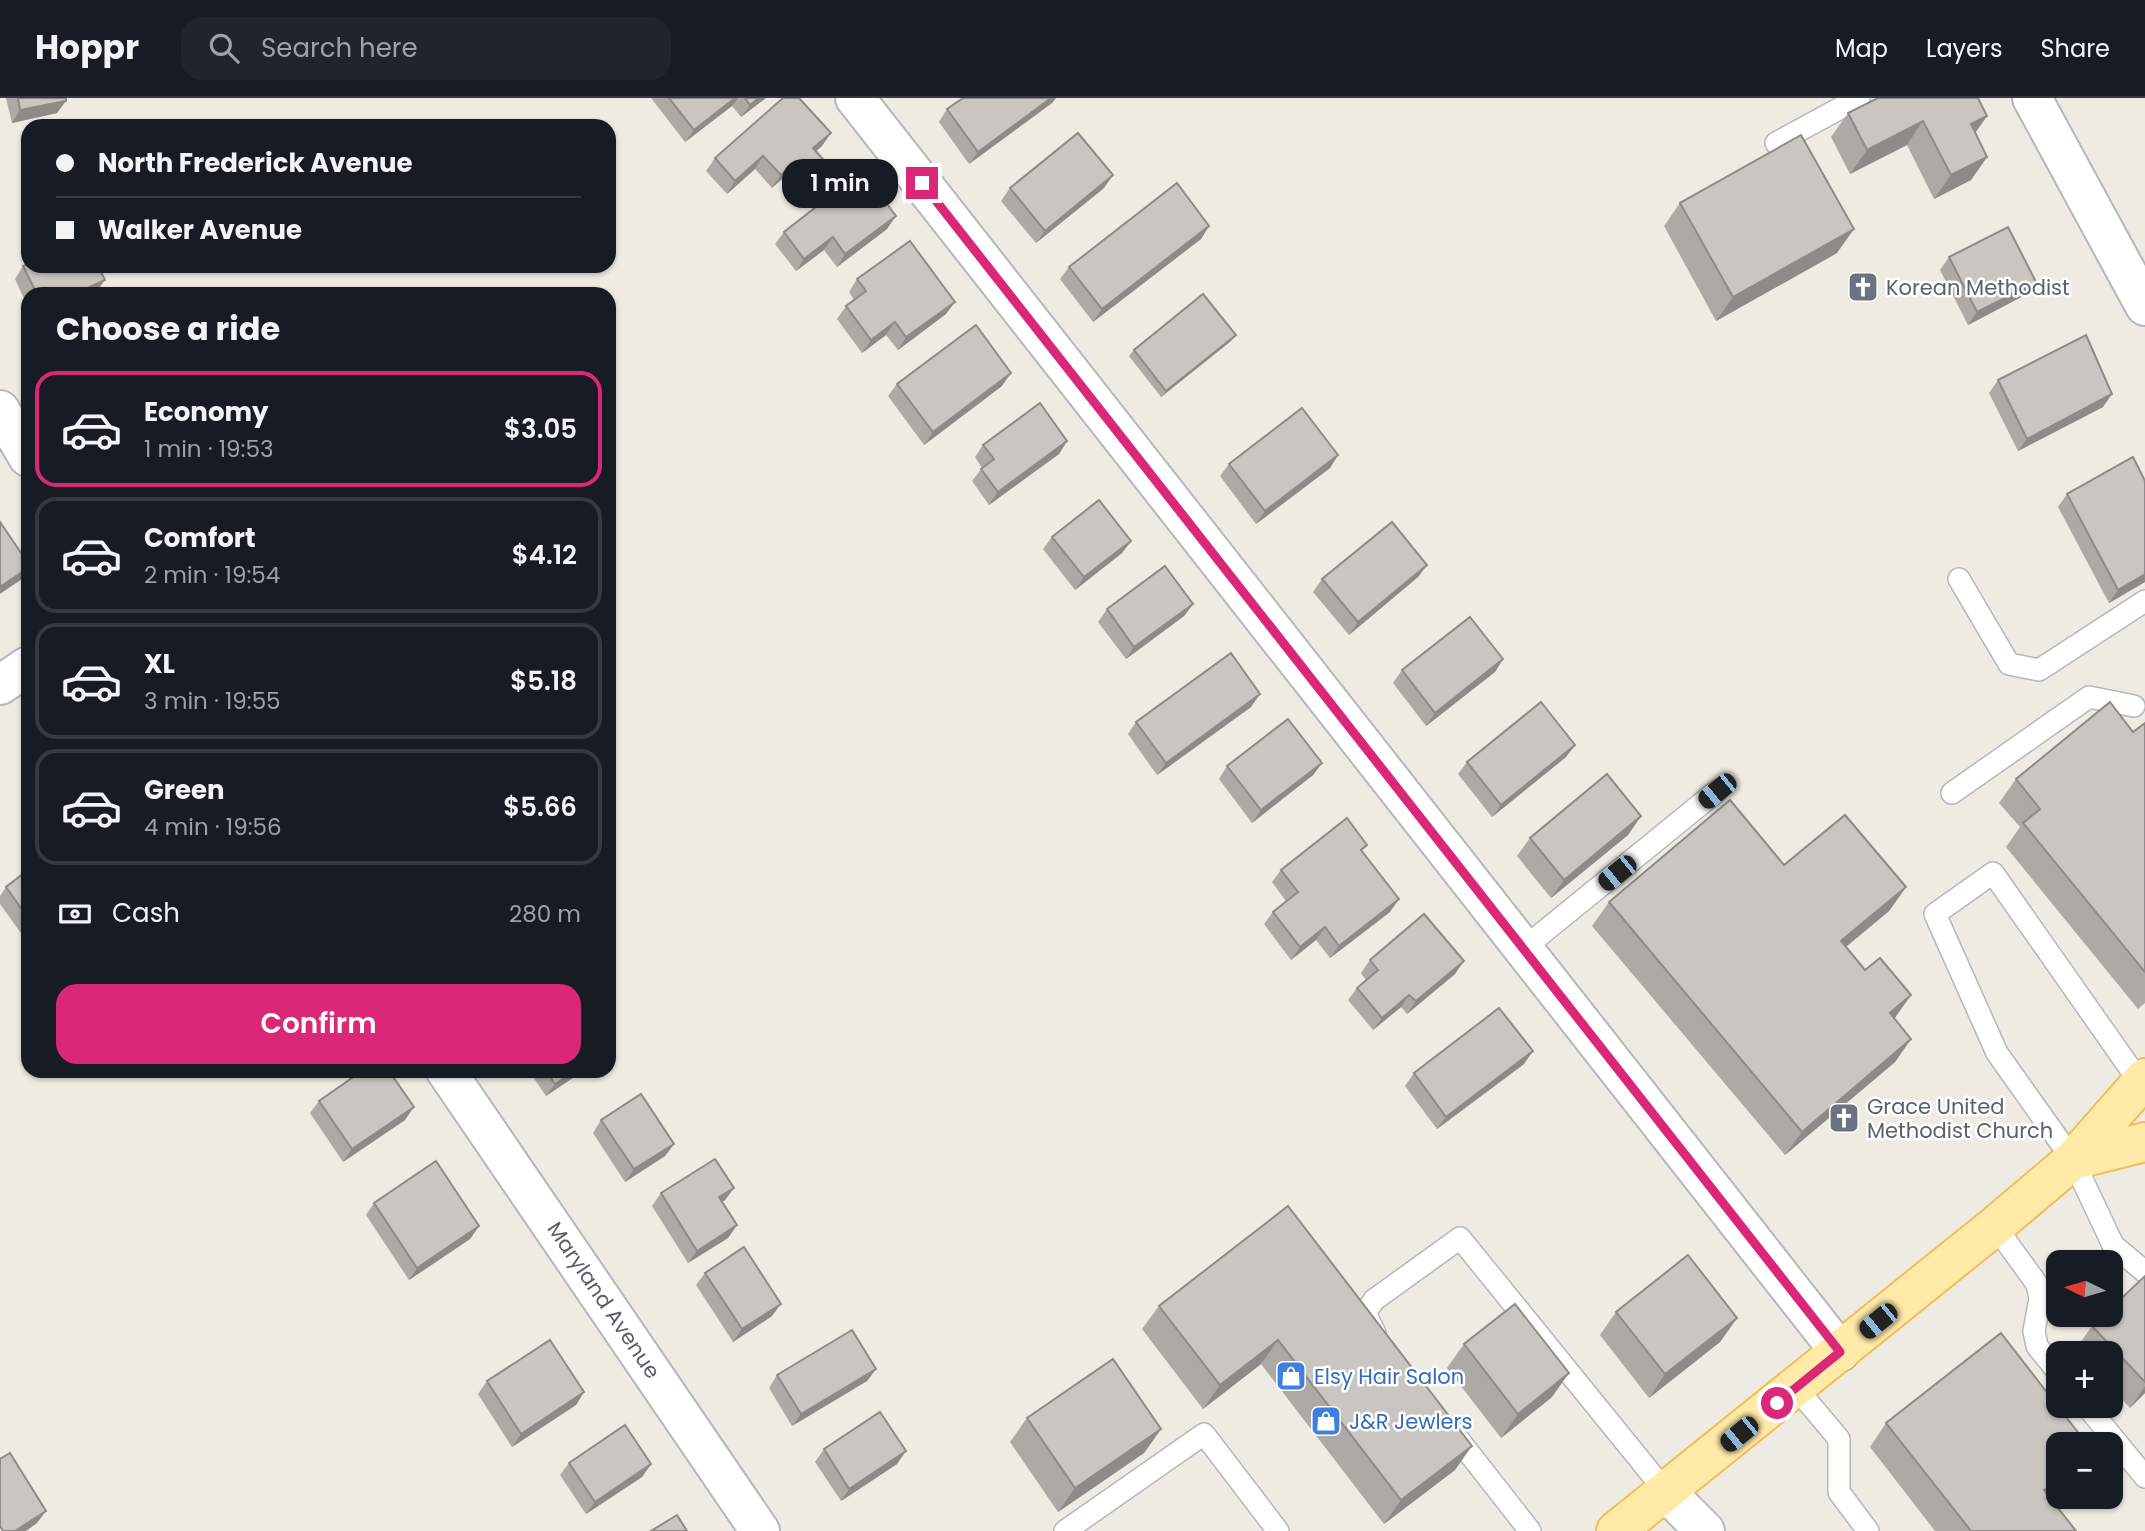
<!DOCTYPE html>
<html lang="en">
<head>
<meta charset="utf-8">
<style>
  body { margin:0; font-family:Poppins,sans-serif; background:#20242c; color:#f1f3f6; height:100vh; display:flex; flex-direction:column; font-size:26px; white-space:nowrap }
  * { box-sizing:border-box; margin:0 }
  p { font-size:23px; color:#9ea1a6 }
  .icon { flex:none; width:38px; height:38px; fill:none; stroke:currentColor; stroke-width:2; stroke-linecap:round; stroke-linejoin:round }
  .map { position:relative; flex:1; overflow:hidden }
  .sheet { position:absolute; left:21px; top:189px; width:595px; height:791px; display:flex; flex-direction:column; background:#171b24; border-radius:21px; box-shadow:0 2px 5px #0004 }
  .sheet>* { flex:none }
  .guide { position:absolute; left:21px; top:21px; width:595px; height:154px; border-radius:21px; box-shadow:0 2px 5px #0004; display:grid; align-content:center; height:154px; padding:0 35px; background:#171b24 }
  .needle { width:46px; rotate:275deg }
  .tools { position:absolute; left:2046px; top:1152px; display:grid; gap:14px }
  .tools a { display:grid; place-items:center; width:77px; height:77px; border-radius:14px; background:#171b24; box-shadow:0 2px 5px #0004; font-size:35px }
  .end { position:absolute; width:32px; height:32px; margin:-16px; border:9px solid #db2777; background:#fff; box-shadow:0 0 0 4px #fff }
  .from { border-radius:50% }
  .bubble { position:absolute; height:49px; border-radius:21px; background:#171b24; box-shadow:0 2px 5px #0004; font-size:23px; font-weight:600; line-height:49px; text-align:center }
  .car { position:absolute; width:21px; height:42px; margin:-21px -10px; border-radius:9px; box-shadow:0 0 5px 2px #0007; background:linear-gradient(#222 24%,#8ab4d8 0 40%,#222 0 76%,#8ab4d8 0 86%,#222 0) }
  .guide b { display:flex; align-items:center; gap:24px; height:66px; font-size:26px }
  .guide b+b { border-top:2px solid #363941 }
  .guide i { width:18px; height:18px; background:#f1f3f6 }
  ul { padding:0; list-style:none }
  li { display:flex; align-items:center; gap:21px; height:116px; margin:0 14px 10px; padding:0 21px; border:4px solid #363941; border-radius:21px }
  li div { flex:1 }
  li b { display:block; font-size:26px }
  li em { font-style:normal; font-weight:600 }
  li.selected { border-color:#db2777 }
  li>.icon { width:63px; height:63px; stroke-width:1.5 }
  h2 { padding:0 35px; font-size:32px; line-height:84px }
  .pay { display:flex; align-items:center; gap:18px; height:77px; padding:0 35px; font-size:26px }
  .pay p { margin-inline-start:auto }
  .primary-button { display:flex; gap:14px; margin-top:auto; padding:14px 35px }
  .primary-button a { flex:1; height:80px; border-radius:21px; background:#db2777; color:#fff; font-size:28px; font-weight:600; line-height:80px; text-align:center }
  header { display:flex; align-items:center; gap:42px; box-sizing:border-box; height:98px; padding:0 35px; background:#171b24; border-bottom:2px solid #363941 }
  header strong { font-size:33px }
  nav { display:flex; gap:38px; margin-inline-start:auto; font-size:24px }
  .search { width:490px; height:63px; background:#20242c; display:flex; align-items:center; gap:18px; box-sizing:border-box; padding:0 24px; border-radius:21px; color:#9ea1a6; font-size:26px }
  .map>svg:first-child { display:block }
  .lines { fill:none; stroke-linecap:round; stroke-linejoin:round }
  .lane-casing { stroke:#b4b7bb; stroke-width:24 }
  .street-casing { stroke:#b4b7bb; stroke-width:42 }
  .secondary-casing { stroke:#b5b9be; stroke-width:42 }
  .primary-casing { stroke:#f3bc58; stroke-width:42 }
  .lane { stroke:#fff; stroke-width:21 }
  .street { stroke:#fff; stroke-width:38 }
  .secondary { stroke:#fff; stroke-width:38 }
  .primary { stroke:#ffeaa8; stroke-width:38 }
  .wall { fill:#adaaa6 }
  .shaded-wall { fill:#8d8b87 }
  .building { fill:#c9c6c1; stroke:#8d8b87; stroke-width:2 }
  .route { stroke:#db2777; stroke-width:9 }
  .labels { text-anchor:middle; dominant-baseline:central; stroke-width:5; stroke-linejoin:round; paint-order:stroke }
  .worship-label { font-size:21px; fill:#5b616d; stroke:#fff; text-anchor:start }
  .street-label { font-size:21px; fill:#5b6064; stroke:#fff }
  .shop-label { font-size:21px; fill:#366cbe; stroke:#fff; text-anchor:start }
</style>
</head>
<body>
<header>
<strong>Hoppr</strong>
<div class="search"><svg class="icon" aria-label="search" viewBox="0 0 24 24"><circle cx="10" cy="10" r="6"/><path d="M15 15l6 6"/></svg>Search here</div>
<nav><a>Map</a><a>Layers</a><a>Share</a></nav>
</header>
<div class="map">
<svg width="2145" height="1433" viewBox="0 0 2145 1433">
  <rect width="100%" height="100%" fill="#eeebe3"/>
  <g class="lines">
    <g class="lane-casing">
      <g id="lane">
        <path d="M1776,45L1859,0"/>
        <path d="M1959,481L2009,566L2039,572L2145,503"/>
        <path d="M1952,695L2089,599L2134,608"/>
        <path d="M1524,850L1717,693"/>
        <path d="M2139,983L1993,775L1935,816L1997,955L2073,1062L2113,1147L2145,1174"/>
        <path d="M1995,1128L2037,1186L2040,1201L2034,1233L2037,1248L2058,1274"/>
        <path d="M1375,1235L1365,1215L1374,1202L1460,1140L1666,1394"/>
        <path d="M1796,1290L1839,1341V1394L1868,1433"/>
        <path d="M2086,1307L2145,1379"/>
        <path d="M1451,1332L1530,1433"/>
        <path d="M1065,1433L1204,1336L1278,1433"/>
      </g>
    </g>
    <g class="street-casing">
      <g id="street">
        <path d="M855,0L1840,1254"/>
        <path d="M2032,0L2145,208"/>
        <path d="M0,312L28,359"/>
        <path d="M0,587L28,568"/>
        <path d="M446,973L760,1433"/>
      </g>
    </g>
    <g class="secondary-casing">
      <path id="secondary" d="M1666,1394L1705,1433"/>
    </g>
    <g class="primary-casing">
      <g id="primary">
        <path d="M2073,1062L2145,1044"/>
        <path d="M1616,1433L1995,1128L2073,1062L2145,980"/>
      </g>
    </g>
    <use href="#lane" class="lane"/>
    <use href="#street" class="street"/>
    <use href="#secondary" class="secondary"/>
    <use href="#primary" class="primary"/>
  </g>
  <g class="wall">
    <path d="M6,0H66L57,15L12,25Z"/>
    <path d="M651,0H766L741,19L732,8L685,44Z"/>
    <path d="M963,0H1056L1052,5L969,66L939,24L947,11Z"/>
    <path d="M1848,15L1987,18L1975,35L1987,59L1971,82L1934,101L1907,47L1850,76L1831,39Z"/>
    <path d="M822,48L816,53L819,80L798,97L783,80L772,90L755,71L727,96L706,73L715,60Z"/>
    <path d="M28,58V81L24,63Z"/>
    <path d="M1010,90H1104L1036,145L1001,103Z"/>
    <path d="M1680,105L1837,155L1716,223L1664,128Z"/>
    <path d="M1209,128L1201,141L1093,224L1060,181L1069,169Z"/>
    <path d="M887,131L837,169L824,152L796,173L775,146L784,134Z"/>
    <path d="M1949,159L2036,184L2027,196L1968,227L1940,172Z"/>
    <path d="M23,168L96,194L92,196H28V209L15,181Z"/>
    <path d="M857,181L946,216L898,252L886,237L862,255L837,221L846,208L854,202L849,194Z"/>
    <path d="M1231,243L1161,299L1129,258L1134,252Z"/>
    <path d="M1998,282L2103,309L2018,353L1989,295Z"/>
    <path d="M897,286L1002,288L924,347L888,298Z"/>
    <path d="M1067,343L1059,356L989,407L972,383L982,370L975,359L983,347Z"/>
    <path d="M1338,357L1330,370L1256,426L1220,378L1229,366Z"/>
    <path d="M2067,396L2145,484L2109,505L2058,409Z"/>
    <path d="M1052,439L1131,443L1122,455L1075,492L1043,451Z"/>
    <path d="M1427,467L1418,479L1349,537L1313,494L1322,481Z"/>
    <path d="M1193,506L1184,518L1126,561L1098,524L1107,511Z"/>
    <path d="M1503,561L1495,574L1426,628L1393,585L1402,572Z"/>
    <path d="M1251,609L1157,677L1128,636L1136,624Z"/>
    <path d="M2145,625V905L2138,911L2006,749L2020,729L1999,705L2016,681L2133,634Z"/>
    <path d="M1575,647L1566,659L1492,719L1458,676L1467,664Z"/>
    <path d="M1322,665L1313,677L1252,725L1219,681L1227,668Z"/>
    <path d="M1641,718L1628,737L1551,800L1517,758L1530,740Z"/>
    <path d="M1362,753L1390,814L1330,860L1316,842L1291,862L1264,826L1273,814L1286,803L1272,784L1281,772Z"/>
    <path d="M1784,767L1906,789L1889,813L1846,849L1865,872L1911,897L1894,921L1911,941L1895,964L1785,1057L1592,828L1609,804Z"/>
    <path d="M28,780V845L0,806V798L6,789Z"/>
    <path d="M1370,862L1455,876L1407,916L1401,909L1373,932L1348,902L1357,890L1366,882L1361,875Z"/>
    <path d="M1524,966L1437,1031L1405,988L1414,975Z"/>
    <path d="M529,973H583L546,998Z"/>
    <path d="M319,1003L405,1022L343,1064L310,1015Z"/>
    <path d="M601,1022L674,1046L665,1058L625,1084L593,1035Z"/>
    <path d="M734,1090L725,1102L722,1104L737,1127L728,1140L688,1165L652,1108L661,1095Z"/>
    <path d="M374,1105L479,1128L470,1141L409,1182L366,1117Z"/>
    <path d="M1288,1108L1455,1372L1384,1426L1261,1266L1203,1311L1142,1231L1159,1208Z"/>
    <path d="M705,1175L772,1218L733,1244L696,1187Z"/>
    <path d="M2145,1178V1295L2130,1310L2110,1289V1255H2078L2075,1252L2092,1228Z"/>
    <path d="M1616,1214L1737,1220L1720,1244L1649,1300L1600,1237Z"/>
    <path d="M1464,1246L1552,1299L1501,1340L1447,1270Z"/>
    <path d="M876,1271L867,1283L792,1328L769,1290L777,1277Z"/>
    <path d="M487,1283L584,1294L576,1307L512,1349L478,1296Z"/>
    <path d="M1027,1320L1161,1331L1144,1355L1058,1414L1010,1344Z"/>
    <path d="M1886,1325L2058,1346V1392L2049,1399L2076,1433H1935L1870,1349Z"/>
    <path d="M824,1351L906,1353L897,1366L841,1403L815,1364Z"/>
    <path d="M569,1365L651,1366L642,1379L586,1416L560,1377Z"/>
  </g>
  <g class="shaded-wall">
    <path d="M735,0H738L732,8L685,44L694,32Z"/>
    <path d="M759,0H766L741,19L750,7Z"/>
    <path d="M1051,0H1056L1052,5L969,66L978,54Z"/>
    <path d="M66,3L57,15L12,25L20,12Z"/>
    <path d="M1987,18L1970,42L1971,26Z"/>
    <path d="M1923,23L1907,47L1850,76L1867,52Z"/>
    <path d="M831,35L822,48L805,63L813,50Z"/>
    <path d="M763,58L755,71L727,96L735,83Z"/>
    <path d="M1987,59L1971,82L1934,101L1951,77Z"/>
    <path d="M792,67L783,80L772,90L781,77Z"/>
    <path d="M828,67L819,80L798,97L807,85Z"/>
    <path d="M1113,77L1104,90L1036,145L1045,133Z"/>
    <path d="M896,118L887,131L837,169L845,156Z"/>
    <path d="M1209,128L1201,141L1093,224L1102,211Z"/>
    <path d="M1854,131L1837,155L1716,223L1733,199Z"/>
    <path d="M833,139L824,152L796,173L804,161Z"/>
    <path d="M105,182L96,194L92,196H74Z"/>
    <path d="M2036,184L2027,196L1968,227L1977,214Z"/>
    <path d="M955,204L946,216L898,252L906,239Z"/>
    <path d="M895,224L886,237L862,255L871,242Z"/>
    <path d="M1236,237L1231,243L1161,299L1166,293Z"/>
    <path d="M1011,275L1002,288L924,347L933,334Z"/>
    <path d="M2112,296L2103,309L2018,353L2027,341Z"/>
    <path d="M1067,343L1059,356L989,407L998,394Z"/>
    <path d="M1338,357L1330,370L1256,426L1265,413Z"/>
    <path d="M1131,443L1122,455L1075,492L1084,479Z"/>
    <path d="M1427,467L1418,479L1349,537L1358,524Z"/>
    <path d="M28,470V471L22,481L0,496V489Z"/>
    <path d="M2145,476V484L2109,505L2118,492Z"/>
    <path d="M1193,506L1184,518L1126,561L1134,549Z"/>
    <path d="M1503,561L1495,574L1426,628L1435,615Z"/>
    <path d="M1260,596L1251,609L1157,677L1166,665Z"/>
    <path d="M1575,647L1566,659L1492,719L1501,707Z"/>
    <path d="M1322,665L1313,677L1252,725L1261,712Z"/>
    <path d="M1641,718L1628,737L1551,800L1564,782Z"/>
    <path d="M1906,789L1889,813L1824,867L1841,843Z"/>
    <path d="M1399,801L1390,814L1330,860L1339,848Z"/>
    <path d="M1325,829L1316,842L1291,862L1300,849Z"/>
    <path d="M1464,863L1455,876L1407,916L1416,903Z"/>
    <path d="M1409,897L1401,909L1373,932L1382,920Z"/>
    <path d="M1911,897L1894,921L1890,915Z"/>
    <path d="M1911,941L1895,964L1785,1057L1802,1034Z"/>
    <path d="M1533,953L1524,966L1437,1031L1446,1019Z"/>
    <path d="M574,973H583L546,998L555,986Z"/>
    <path d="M414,1009L405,1022L343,1064L352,1051Z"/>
    <path d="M674,1046L665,1058L625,1084L634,1071Z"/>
    <path d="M734,1090L725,1102L710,1111L719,1099Z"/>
    <path d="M737,1127L728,1140L688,1165L697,1153Z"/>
    <path d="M479,1128L470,1141L409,1182L417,1170Z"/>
    <path d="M781,1206L772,1218L733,1244L742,1231Z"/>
    <path d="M1737,1220L1720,1244L1649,1300L1665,1276Z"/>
    <path d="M1278,1242L1261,1266L1203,1311L1220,1287Z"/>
    <path d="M876,1271L867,1283L792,1328L801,1316Z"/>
    <path d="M1569,1275L1552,1299L1501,1340L1518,1316Z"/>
    <path d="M2145,1288V1295L2130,1310Z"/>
    <path d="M584,1294L576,1307L512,1349L521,1336Z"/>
    <path d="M1161,1331L1144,1355L1058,1414L1075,1390Z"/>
    <path d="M1472,1348L1455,1372L1384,1426L1401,1402Z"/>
    <path d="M906,1353L897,1366L841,1403L849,1391Z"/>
    <path d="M651,1366L642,1379L586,1416L595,1404Z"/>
    <path d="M2058,1382V1392L2028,1416L2044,1392Z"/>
    <path d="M46,1413L37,1425L26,1433H15Z"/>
  </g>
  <g class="building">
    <path d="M18,0H66V3L20,12Z"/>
    <path d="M669,0H735L694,32Z"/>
    <path d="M745,0H759L750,7Z"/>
    <path d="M783,0H799L831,35L813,50L828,67L807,85L792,67L781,77L763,58L735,83L715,60Z"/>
    <path d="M963,0H1051L978,54L947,11Z"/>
    <path d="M1878,0H1978L1987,18L1971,26L1987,59L1951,77L1923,23L1867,52L1848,15Z"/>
    <path d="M1078,35L1113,77L1045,133L1010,90Z"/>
    <path d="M1801,37L1854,131L1733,199L1680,105Z"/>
    <path d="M862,73L896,118L845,156L833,139L804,161L784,134Z"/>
    <path d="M1177,85L1209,128L1102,211L1069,169Z"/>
    <path d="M2008,129L2036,184L1977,214L1949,159Z"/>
    <path d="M910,143L955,204L906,239L895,224L871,242L846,208L866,193L857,181Z"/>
    <path d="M28,166V168H98L105,182L74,196H37L23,168Z"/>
    <path d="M1203,196L1236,237L1166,293L1134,252Z"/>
    <path d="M976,227L1011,275L933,334L897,286Z"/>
    <path d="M2086,237L2112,296L2027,341L1998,282Z"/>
    <path d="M1040,305L1067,343L998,394L981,371L994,361L983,347Z"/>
    <path d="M1302,310L1338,357L1265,413L1229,366Z"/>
    <path d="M2133,359L2145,383V476L2118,492L2067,396Z"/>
    <path d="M1099,402L1131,443L1084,479L1052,439Z"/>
    <path d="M0,424L28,465V470L0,489Z"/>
    <path d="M1392,424L1427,467L1358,524L1322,481Z"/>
    <path d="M1165,468L1193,506L1134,549L1107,511Z"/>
    <path d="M1470,519L1503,561L1435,615L1402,572Z"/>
    <path d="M1231,555L1260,596L1166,665L1136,624Z"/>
    <path d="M1541,604L1575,647L1501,707L1467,664Z"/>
    <path d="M2110,604L2133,634L2145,625V874L2023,725L2040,711L2016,681Z"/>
    <path d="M1288,621L1322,665L1261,712L1227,668Z"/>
    <path d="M1607,676L1641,718L1564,782L1530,740Z"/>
    <path d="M1730,702L1784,767L1845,717L1906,789L1841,843L1865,872L1880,860L1911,897L1890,915L1911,941L1802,1034L1609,804Z"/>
    <path d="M1347,720L1367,747L1361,752L1399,801L1339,848L1325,829L1300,849L1273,814L1298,794L1281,772Z"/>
    <path d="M24,775L28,780V820L6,789Z"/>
    <path d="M1424,816L1464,863L1416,903L1409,897L1382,920L1357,890L1378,872L1370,862Z"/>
    <path d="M1499,910L1533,953L1446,1019L1414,975Z"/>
    <path d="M362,973H389L414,1009L352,1051L319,1003Z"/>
    <path d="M546,973H574L555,986Z"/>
    <path d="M641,996L674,1046L634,1071L601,1022Z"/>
    <path d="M715,1061L734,1090L719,1099L737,1127L697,1153L661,1095Z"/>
    <path d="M436,1063L479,1128L417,1170L374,1105Z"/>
    <path d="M1288,1108L1472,1348L1401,1402L1278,1242L1220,1287L1159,1208Z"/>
    <path d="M744,1149L781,1206L742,1231L705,1175Z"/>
    <path d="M1688,1157L1737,1220L1665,1276L1616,1214Z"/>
    <path d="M2145,1178V1284L2092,1228L2104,1216H2110V1211Z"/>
    <path d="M1515,1206L1569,1275L1518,1316L1464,1246Z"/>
    <path d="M852,1232L876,1271L801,1316L777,1277Z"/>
    <path d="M2001,1235L2087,1346H2058V1382L2044,1392L2076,1433H1971L1886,1325Z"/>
    <path d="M550,1242L584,1294L521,1336L487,1283Z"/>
    <path d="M1113,1261L1161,1331L1075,1390L1027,1320Z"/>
    <path d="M880,1314L906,1353L849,1391L824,1351Z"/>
    <path d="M625,1327L651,1366L595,1404L569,1365Z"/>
    <path d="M10,1355L46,1413L15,1433H3L0,1428V1361Z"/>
    <path d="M677,1417L687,1433H651Z"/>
  </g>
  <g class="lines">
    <path class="route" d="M922,85L1840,1254L1777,1305"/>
  </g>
  <defs>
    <g id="church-square" transform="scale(1.575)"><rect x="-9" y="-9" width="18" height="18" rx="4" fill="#6b7280" stroke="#fff"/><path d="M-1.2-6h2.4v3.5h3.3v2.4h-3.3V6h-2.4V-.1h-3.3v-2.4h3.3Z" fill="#fff"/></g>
    <g id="shop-square" transform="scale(1.575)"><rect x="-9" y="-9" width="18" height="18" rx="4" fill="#3f7fe0" stroke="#fff"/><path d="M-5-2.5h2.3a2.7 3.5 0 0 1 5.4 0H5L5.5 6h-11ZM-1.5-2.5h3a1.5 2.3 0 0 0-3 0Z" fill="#fff"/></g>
  </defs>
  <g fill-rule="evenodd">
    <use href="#church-square" x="1863" y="189"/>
    <use href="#church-square" x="1844" y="1020"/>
    <use href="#shop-square" x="1291" y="1278"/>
    <use href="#shop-square" x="1326" y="1323"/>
  </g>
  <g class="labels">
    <g class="worship-label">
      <text x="1886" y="189">Korean Methodist</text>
      <text x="1867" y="1008">Grace United<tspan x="1867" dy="24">Methodist Church</tspan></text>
    </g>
    <g class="street-label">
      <text transform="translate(604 1202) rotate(56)">Maryland Avenue</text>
    </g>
    <g class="shop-label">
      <text x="1314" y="1278">Elsy Hair Salon</text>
      <text x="1349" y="1323">J&amp;R Jewlers</text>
    </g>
  </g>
</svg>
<div class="tools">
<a><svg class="needle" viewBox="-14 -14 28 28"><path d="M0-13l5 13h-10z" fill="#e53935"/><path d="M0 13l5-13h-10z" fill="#9ea1a6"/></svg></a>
<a>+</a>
<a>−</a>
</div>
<i class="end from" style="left:1777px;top:1305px"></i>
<i class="end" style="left:922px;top:85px"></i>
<div class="bubble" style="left:782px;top:61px;width:116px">1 min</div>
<i class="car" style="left:1717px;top:693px;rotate:231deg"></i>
<i class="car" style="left:1617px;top:775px;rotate:231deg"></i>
<i class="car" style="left:1878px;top:1223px;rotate:231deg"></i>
<i class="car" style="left:1739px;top:1336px;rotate:231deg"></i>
<div class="guide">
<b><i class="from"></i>North Frederick Avenue</b>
<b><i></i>Walker Avenue</b>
</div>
<section class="sheet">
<h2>Choose a ride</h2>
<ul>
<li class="selected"><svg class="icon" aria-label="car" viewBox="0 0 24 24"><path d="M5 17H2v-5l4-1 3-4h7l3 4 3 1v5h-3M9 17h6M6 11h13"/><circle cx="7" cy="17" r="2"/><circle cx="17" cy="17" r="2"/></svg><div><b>Economy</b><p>1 min · 19:53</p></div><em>$3.05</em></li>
<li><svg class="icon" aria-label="car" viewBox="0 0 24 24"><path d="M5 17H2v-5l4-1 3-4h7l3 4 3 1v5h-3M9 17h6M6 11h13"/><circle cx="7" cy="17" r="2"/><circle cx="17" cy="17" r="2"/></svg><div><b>Comfort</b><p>2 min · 19:54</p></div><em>$4.12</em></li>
<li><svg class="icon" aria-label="car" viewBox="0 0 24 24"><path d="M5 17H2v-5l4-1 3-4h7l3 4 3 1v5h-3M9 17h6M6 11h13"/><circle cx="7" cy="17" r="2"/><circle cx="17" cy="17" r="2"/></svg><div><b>XL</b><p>3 min · 19:55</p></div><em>$5.18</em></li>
<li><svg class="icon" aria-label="car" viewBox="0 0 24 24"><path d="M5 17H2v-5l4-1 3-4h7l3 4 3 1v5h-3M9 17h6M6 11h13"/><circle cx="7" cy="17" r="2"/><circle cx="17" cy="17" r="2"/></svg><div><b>Green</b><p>4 min · 19:56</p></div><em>$5.66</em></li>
</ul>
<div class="pay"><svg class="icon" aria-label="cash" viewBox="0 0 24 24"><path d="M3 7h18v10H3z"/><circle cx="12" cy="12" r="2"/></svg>Cash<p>280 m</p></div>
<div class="primary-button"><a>Confirm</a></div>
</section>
</div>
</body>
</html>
